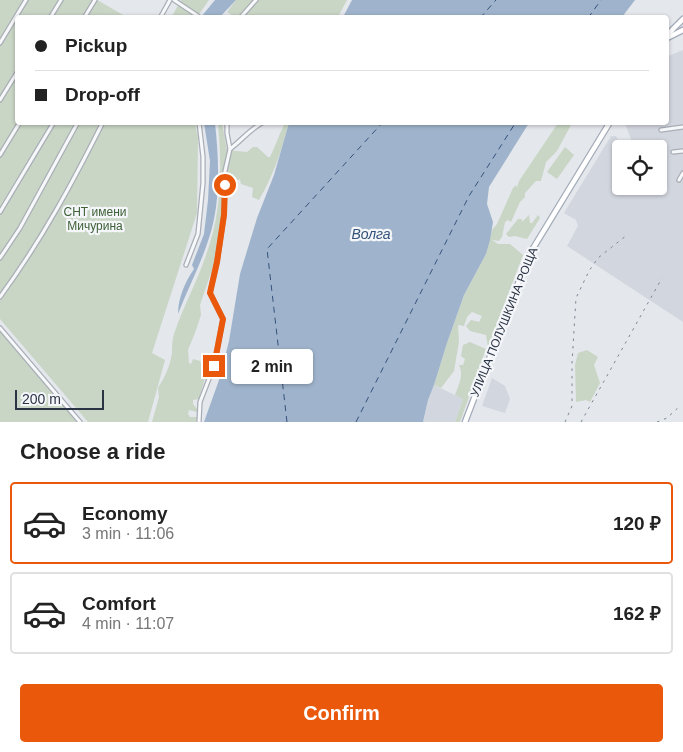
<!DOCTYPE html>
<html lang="en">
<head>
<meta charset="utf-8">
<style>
  body { margin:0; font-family:Arial,sans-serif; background:#f2f2f2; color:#222; height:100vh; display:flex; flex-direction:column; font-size:19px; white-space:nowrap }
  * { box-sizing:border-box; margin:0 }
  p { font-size:16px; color:#767676 }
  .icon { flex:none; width:28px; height:28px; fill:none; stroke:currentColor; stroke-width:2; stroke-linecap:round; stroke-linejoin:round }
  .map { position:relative; height:422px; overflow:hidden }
  .details { display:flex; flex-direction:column; background:#fff; flex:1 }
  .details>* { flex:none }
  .guide { position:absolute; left:15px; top:15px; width:654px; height:110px; border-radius:5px; box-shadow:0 1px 4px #0004; display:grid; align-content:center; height:110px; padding:0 20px; background:#fff }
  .controls { position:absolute; left:612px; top:140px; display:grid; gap:10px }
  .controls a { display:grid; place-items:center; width:55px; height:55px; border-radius:5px; background:#fff; box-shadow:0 1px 4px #0004; font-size:25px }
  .scale { position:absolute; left:15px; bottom:12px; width:89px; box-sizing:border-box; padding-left:5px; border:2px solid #2b3445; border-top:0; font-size:14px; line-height:18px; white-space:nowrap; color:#2b3445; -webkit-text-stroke:4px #f4f6f9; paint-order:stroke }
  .end { position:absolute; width:22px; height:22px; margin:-11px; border:6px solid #ea580c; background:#fff; box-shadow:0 0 0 2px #fff }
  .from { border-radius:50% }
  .bubble { position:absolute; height:35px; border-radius:5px; background:#fff; box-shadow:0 1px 4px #0004; font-size:16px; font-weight:700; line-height:35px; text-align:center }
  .guide b { display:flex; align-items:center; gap:18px; height:48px; font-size:19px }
  .guide b+b { border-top:1px solid #e0e0e0 }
  .guide i { width:12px; height:12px; background:#222 }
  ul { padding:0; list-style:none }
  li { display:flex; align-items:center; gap:15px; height:82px; margin:0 10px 8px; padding:0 10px; border:2px solid #e0e0e0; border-radius:5px }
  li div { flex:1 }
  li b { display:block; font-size:19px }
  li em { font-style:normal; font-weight:700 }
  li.on { border-color:#ea580c }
  li>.icon { width:45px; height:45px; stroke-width:1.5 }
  h2 { padding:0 20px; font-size:22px; line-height:60px }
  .cta { display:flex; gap:10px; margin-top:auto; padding:10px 20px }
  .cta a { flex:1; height:58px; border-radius:5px; background:#ea580c; color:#fff; font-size:20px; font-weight:700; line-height:58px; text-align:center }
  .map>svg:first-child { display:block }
  .built { fill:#d2d6de }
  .green { fill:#c9d6c5 }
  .water { fill:#9fb4cc }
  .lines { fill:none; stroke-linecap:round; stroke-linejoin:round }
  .ferry { stroke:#34527a; stroke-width:1; stroke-dasharray:6 5; stroke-linecap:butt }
  .minor-casing { stroke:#a9aeb7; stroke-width:5.5 }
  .major-casing { stroke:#a3abb8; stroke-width:7 }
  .minor { stroke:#f7f8fa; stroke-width:3 }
  .major { stroke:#fff; stroke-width:4.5 }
  .rail { stroke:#7d8696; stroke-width:1; stroke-dasharray:2.5 5; stroke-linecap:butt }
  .route { stroke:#ea580c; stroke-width:6 }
  .labels { text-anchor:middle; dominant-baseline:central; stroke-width:4.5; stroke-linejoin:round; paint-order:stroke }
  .park-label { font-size:12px; fill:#3f6138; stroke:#f4f6f9 }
  .street-label { font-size:12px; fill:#2b3445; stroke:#f4f6f9 }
  .water-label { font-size:14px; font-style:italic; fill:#34527a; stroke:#f4f6f9 }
</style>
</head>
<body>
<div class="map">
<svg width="683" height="422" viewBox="0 0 683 422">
  <rect width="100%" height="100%" fill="#e4e7ec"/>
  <g class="built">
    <path d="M683,50V322L567,246L578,226L576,220L564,213L611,136H616L622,149L621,186H659V149H635L633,145L625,123L666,122V57Z"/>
    <path d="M492,378L505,386L510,399L505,413L482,406Z"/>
    <path d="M434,385L463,399L455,422H423L428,400Z"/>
  </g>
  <g class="green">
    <path d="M0,0H97L125,16L124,18H18V122L195,123L198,138L197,213L152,353L165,360L148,422H88L0,319Z"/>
    <path d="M181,0H209L197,17L171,18Z"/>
    <path d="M236,0H347L338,17H235L227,12Z"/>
    <path d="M218,123H222L227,150L247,152L253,147H257L268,157H270C276,145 279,134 285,123H289C282,150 273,176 259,200L252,197L253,188L241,184L240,179L235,181L232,195L228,196L227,190H224L225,201L222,211L216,258L200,305L201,315L195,333L188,350L189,363L191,364L193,359L200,361L204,369L207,364H209L199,399L193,400V404L198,410L197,412L189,410L188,414L190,417H197L196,422H152L159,397L158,388C165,377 170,366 172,353C172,346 172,340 174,334C183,307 197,282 206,255C222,212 222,168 218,123Z"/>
    <path d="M558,123H572L557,151L546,162L541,181H536L525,193V197L520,202L511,222L508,220L505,222L502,237L499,241L492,240L498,244H510L523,255L488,347L486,335L470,331L466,326L471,320L479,322L482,316L472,312L467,317L464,326L458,325L459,342L454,371L441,388L434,385L447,343L464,295L486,254L492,230L497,224L513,188L516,185L520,197L517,188L519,181Z"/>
    <path d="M565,147L574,155L557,179L547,172Z"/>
    <path d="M529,215L530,223H532L538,215L540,218L527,239L515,236L509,237L506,234L518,219H522V222Z"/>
    <path d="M0,331L78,422H0Z"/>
    <path d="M470,342L486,349L460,422H455L463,399L455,395C459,384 464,376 459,365H463L465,359L461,356L463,345Z"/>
    <path d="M587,350L598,357L594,365L600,383L590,402L586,400L576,402L575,365L578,353Z"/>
  </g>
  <g class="water">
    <path d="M215,0H236L220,17H201Z"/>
    <path d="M352,0H635L622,17H343Z"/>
    <path d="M204,123H215C219,160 221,202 209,238C201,264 188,288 178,314C178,298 185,282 194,269L192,265L204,234L208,200L210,161Z"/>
    <path d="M289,123H529L489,187L487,204L493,222L490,240L486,254L464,295L447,343L434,385L428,400L423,422H204L219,380L229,341L240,274L257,218L274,175Z"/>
  </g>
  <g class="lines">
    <g class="ferry">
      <path d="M480,18L496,0"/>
      <path d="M588,18L601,0"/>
      <path d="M287,422L267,249L383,122"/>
      <path d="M356,422L469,196L516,122"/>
    </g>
    <g class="minor-casing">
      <g id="minor">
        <path d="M174,0L198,16V18"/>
        <path d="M50,18L61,0"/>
        <path d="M84,18L95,0"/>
        <path d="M160,18L170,0"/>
        <path d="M240,18L256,0"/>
        <path d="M0,43L26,0"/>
        <path d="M0,100L18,71"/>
        <path d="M227,122V133L230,149"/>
        <path d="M661,130L683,127"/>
        <path d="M673,152L683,151"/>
        <path d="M0,155L20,122"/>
        <path d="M679,180L683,173"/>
        <path d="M0,212L54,122"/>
        <path d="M0,258L20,228L78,122"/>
        <path d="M186,265L198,234L203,183V157L199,122"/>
        <path d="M0,297C41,241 72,184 103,122"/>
        <path d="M0,328L80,422"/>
        <path d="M199,422L200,402L214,366L223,319L210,293L217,262L224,215L225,171L230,149C242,140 251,128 264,122"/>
      </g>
    </g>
    <g class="major-casing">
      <g id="major">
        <path d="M666,36L683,19"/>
        <path d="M667,38L683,30"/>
        <path d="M465,422L529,255L610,122"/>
      </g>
    </g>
    <use href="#minor" class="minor"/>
    <use href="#major" class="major"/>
    <g class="rail">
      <path d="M565,422L572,406V363L576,298L589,271L598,258L627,235"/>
      <path d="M581,422L662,278"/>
      <path d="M657,422L667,418L681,405"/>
    </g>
  </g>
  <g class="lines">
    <path class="route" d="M214,366L223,319L210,293L217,262L224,215L225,185"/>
  </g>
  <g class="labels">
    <g class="park-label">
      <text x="95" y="212">СНТ имени<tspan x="95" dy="14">Мичурина</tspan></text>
    </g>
    <g class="street-label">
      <text transform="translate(504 322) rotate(-68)">УЛИЦА ПОЛУШКИНА РОЩА</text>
    </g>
    <g class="water-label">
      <text x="371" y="234">Волга</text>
    </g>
  </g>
</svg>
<div class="controls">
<a><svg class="icon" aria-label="locate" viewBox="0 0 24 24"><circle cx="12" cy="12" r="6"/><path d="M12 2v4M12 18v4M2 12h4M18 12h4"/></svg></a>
</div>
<div class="scale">200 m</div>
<i class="end from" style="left:225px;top:185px"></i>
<i class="end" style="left:214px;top:366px"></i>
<div class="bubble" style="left:231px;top:349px;width:82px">2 min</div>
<div class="guide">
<b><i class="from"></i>Pickup</b>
<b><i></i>Drop-off</b>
</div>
</div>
<section class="details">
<h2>Choose a ride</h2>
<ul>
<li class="on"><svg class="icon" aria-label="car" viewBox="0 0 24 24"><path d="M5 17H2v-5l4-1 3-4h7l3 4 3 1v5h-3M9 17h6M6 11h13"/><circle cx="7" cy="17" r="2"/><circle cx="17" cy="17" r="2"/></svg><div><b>Economy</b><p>3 min · 11:06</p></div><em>120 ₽</em></li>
<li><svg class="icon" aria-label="car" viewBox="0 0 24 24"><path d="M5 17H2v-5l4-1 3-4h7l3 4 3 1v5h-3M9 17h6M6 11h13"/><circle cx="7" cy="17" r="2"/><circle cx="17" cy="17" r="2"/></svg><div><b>Comfort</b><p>4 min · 11:07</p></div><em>162 ₽</em></li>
</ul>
<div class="cta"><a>Confirm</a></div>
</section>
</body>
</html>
